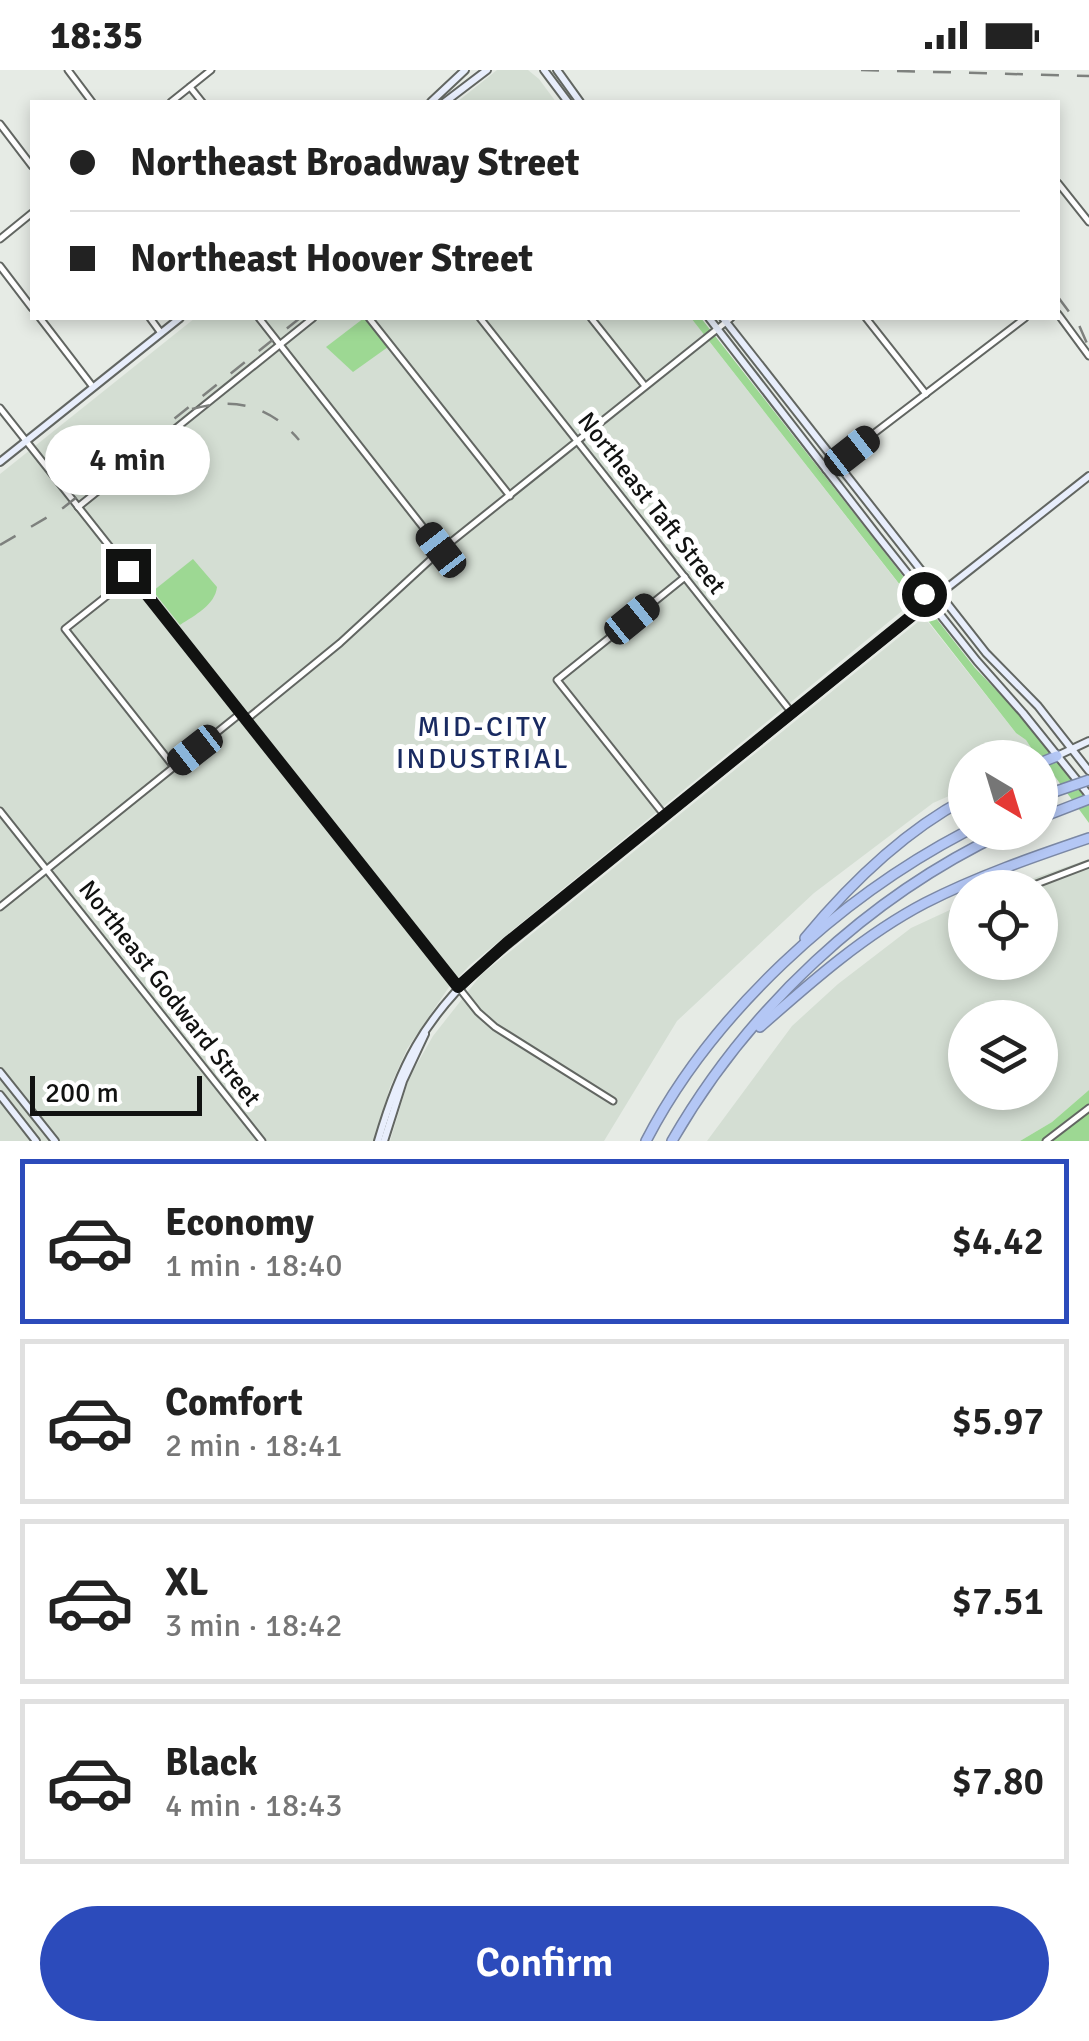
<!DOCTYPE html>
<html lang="en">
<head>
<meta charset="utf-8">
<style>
  body { margin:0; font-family:Signika,sans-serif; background:#f2f2f2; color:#222; height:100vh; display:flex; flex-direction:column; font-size:38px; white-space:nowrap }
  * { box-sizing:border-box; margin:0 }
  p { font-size:32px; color:#767676 }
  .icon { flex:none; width:55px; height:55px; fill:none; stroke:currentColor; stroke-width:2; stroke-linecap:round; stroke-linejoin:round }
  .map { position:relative; height:1071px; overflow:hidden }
  .details { display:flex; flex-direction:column; background:#fff; flex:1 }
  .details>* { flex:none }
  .banner { position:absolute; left:30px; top:30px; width:1030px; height:220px; border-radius:0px; box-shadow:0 5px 15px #0003; display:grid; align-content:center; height:220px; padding:0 40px; background:#fff }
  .needle { width:65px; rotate:142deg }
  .buttons { position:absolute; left:948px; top:670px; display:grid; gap:20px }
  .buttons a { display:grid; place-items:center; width:110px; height:110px; border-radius:50%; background:#fff; box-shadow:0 5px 15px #0003; font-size:50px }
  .scale { position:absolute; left:30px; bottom:25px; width:172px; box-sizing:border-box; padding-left:10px; border:5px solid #111211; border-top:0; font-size:28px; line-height:35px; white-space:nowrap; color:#111211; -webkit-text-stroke:8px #fff; paint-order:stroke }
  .end { position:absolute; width:45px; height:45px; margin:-22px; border:12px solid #111211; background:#fff; box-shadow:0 0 0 5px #fff }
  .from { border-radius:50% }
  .bubble { position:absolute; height:70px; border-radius:35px; background:#fff; box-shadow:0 5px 15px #0003; font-size:32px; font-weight:600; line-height:70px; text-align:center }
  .car { position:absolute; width:30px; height:60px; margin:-30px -15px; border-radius:12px; box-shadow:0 0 8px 2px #0007; background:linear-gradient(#222 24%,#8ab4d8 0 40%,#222 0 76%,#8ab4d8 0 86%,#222 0) }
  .banner b { display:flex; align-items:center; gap:35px; height:95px; font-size:38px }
  .banner b+b { border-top:2px solid #e0e0e0 }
  .banner i { width:25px; height:25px; background:#222 }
  ul { padding:18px 0 0; list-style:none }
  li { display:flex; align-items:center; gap:30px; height:165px; margin:0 20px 15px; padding:0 20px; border:5px solid #e0e0e0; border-radius:0px }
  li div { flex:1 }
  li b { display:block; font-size:38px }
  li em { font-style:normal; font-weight:600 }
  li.current { border-color:#2c4bbb }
  li>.icon { width:90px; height:90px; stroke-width:1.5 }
  .button { display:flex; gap:20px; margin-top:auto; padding:20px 40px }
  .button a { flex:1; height:115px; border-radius:60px; background:#2c4bbb; color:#fff; font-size:40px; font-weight:600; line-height:115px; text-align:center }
  .status { display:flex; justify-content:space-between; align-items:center; height:70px; padding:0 50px; background:#fff; direction:ltr }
  .status svg { height:28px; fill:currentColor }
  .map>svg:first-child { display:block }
  .built { fill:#d4ded3; fill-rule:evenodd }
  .green { fill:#9dd893 }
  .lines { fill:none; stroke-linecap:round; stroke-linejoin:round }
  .street-casing { stroke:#626662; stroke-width:9 }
  .secondary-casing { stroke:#626662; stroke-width:10 }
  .highway-casing { stroke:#7b88a5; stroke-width:12 }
  .street { stroke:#fff; stroke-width:5 }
  .secondary { stroke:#e8eefc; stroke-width:6 }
  .highway { stroke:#b4c7f5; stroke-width:9 }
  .rail { stroke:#7e817e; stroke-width:2.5; stroke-dasharray:18 18; stroke-linecap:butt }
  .highway-bridge-casing { stroke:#7b88a5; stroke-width:12; stroke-linecap:butt }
  .highway-bridge { stroke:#b4c7f5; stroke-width:9 }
  .route { stroke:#111211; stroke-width:12 }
  .labels { text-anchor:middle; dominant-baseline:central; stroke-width:10; stroke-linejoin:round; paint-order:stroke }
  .street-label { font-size:25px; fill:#111211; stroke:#fff }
  .neighbourhood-label { font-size:28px; letter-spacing:2.5px; fill:#192a61; stroke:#fff }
</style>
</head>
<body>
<div class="status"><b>18:35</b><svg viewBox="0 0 49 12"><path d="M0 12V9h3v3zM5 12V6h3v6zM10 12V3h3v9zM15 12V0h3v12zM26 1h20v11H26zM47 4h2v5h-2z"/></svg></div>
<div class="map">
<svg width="1089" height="1071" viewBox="0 0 1089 1071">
  <rect width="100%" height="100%" fill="#e6ebe5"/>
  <g class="built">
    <path d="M497,0H528L539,9L556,32H457Z"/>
    <path d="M195,248H691L913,532L470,895L449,917L407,979L390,1017L374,1071H0V404Z"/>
    <path d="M924,547L1016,663L1026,670L1037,687L965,688V719L933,733L814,823L677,951L604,1071H390L409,1008L433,966L481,905Z"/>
    <path d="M1089,789V1020L1052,1052L1020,1071H707L792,956L838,914L911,858L965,833V892H1040V818L1008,817ZM965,948H1040V1022H965Z"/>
  </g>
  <g class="green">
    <path d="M364,248L388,277L353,302L326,277Z"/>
    <path d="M691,248H701L975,598L1022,647L1089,733V753L1056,708L1040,691V688L1037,687L1026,670L1016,663Z"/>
    <path d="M193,489L217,517C215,535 195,545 180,555L153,521Z"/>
    <path d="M1089,1020V1071H1020L1052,1052Z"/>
  </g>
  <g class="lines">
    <g class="street-casing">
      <g id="street">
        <path d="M68,0L92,32"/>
        <path d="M190,17L202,32"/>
        <path d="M171,32L211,0"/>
        <path d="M0,54L32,96"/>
        <path d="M1058,113L1089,152"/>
        <path d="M0,169L32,143"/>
        <path d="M0,196L32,238"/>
        <path d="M1058,244L1089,286"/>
        <path d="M40,248L93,317"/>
        <path d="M150,248L161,263"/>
        <path d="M259,248L441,480"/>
        <path d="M369,248L510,426"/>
        <path d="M480,248L792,643"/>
        <path d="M591,248L645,316"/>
        <path d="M866,248L926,324"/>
        <path d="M0,338L478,942L495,957L613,1031"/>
        <path d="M826,400L1025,248"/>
        <path d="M78,437L313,248"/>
        <path d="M132,506L65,559L174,697"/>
        <path d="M247,649L340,573L441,480L731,248"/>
        <path d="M0,741L262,1071"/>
        <path d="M665,746L557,610L685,507"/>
        <path d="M1026,818L1089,794"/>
        <path d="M0,837L241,643"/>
        <path d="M957,843L965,840"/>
        <path d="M1046,1071L1089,1038"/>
      </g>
    </g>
    <g class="secondary-casing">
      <g id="secondary">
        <path d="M544,0L568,32"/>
        <path d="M557,0L580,32"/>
        <path d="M431,32L465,0"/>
        <path d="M445,32L487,0"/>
        <path d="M709,248L877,465L977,591L1023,643L1089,725"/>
        <path d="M723,248L986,583L1038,636L1089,701"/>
        <path d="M0,392L180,248"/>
        <path d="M1057,686L1089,671"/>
        <path d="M0,1002L55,1071"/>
        <path d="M0,1025L36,1071"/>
        <path d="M378,1071C400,995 423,951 481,896L947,518L1089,406"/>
        <path d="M384,1071L403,1011L425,964"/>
      </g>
    </g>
    <g class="highway-casing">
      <g id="highway">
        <path d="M1040,693L1057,686"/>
        <path d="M1040,728L1054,722"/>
        <path d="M1040,748L1089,729"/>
        <path d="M805,868C849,815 903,762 965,729"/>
        <path d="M760,957C811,912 864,865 925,833C978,806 1033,787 1089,768"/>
        <path d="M646,1071C712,943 839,828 965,762"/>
        <path d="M672,1071C748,939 867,827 1005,762"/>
      </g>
    </g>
    <use href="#street" class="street"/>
    <use href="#secondary" class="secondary"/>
    <use href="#highway" class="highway"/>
    <g class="rail">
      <path d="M861,0L1089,6"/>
      <path d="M1058,227L1079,255L1089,278"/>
      <path d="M192,339C235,327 269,335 299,370"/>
      <path d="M0,475L63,438L300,248"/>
    </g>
    <g class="highway-bridge-casing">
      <path id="highway-bridge" d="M1054,722L1089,710"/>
    </g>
    <use href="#highway-bridge" class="highway-bridge"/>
  </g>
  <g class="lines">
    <path class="route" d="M128,501L458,917L507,873L930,531L924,524"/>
  </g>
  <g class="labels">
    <g class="street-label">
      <text transform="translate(652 433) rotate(52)">Northeast Taft Street</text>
      <text transform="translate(170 923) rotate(52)">Northeast Godward Street</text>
    </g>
    <g class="neighbourhood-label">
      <text x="483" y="657">MID-CITY<tspan x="483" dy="32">INDUSTRIAL</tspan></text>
    </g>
  </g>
</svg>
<div class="buttons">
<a><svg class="needle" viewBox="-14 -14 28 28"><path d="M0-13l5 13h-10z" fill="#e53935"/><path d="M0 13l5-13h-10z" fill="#767676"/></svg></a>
<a><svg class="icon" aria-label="locate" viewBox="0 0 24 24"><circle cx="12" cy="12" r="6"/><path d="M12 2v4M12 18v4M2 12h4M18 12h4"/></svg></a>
<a><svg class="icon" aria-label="layers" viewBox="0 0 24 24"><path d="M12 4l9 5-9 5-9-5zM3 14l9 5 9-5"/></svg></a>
</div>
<div class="scale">200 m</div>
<i class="end from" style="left:924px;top:524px"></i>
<i class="end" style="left:128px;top:501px"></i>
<div class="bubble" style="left:45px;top:355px;width:165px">4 min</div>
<i class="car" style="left:852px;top:381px;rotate:52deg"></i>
<i class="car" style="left:441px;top:480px;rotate:322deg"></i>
<i class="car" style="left:632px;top:549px;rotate:51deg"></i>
<i class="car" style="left:195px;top:680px;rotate:232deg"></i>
<div class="banner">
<b><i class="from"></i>Northeast Broadway Street</b>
<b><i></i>Northeast Hoover Street</b>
</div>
</div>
<section class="details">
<ul>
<li class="current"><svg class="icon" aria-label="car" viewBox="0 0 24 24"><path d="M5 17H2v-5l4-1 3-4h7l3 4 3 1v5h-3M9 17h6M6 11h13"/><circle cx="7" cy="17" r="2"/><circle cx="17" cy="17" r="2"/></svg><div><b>Economy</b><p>1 min · 18:40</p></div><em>$4.42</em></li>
<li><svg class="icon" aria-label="car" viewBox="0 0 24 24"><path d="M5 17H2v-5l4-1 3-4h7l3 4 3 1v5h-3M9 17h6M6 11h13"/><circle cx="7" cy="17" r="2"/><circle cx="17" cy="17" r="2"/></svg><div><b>Comfort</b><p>2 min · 18:41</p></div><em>$5.97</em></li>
<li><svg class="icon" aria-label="car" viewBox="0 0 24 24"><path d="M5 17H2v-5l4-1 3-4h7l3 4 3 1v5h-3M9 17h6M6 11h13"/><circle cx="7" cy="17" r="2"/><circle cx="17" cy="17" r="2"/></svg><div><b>XL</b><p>3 min · 18:42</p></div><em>$7.51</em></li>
<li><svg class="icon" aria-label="car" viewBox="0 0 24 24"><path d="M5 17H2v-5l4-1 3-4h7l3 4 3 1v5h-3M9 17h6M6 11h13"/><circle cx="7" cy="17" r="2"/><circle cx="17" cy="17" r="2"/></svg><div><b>Black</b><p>4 min · 18:43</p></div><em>$7.80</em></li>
</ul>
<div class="button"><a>Confirm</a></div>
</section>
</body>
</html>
